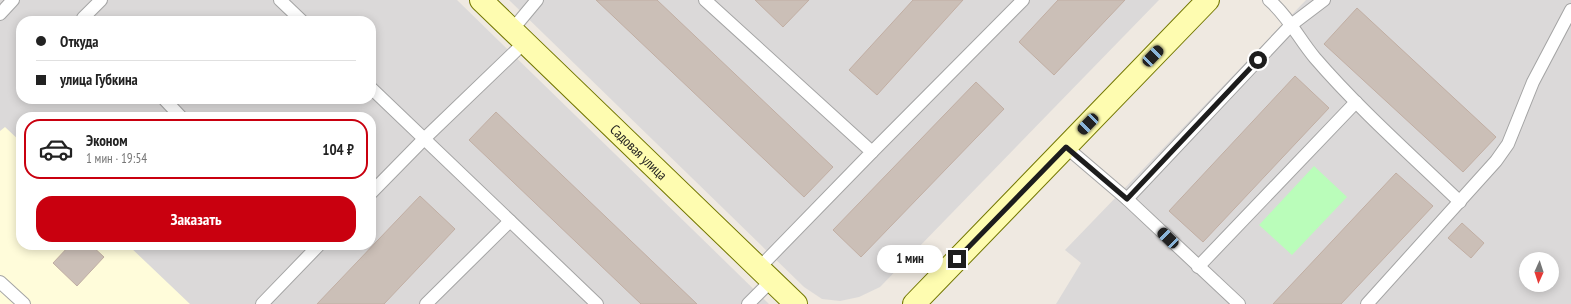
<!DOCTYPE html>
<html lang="ru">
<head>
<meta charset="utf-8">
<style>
  body { margin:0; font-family:"PT Sans Narrow",sans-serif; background:#f2f2f2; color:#222; height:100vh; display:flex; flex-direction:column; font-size:15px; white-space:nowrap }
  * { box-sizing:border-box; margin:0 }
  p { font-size:13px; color:#767676 }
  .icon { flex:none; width:22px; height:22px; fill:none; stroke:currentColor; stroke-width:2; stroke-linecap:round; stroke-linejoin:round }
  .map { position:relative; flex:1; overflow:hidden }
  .panel { position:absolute; left:16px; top:112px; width:360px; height:138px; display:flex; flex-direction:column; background:#fff; border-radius:16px; box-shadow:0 2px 10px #0003 }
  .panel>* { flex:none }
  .guide { position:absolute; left:16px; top:16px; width:360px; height:88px; border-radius:16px; box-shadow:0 2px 10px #0003; display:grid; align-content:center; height:88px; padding:0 20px; background:#fff }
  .needle { width:26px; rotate:183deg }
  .tools { position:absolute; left:1519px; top:252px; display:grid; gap:8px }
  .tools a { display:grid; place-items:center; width:40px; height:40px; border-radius:50%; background:#fff; box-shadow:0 2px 10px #0003; font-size:20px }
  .end { position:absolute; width:18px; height:18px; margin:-9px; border:5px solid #1d1d1d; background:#fff; box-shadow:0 0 0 2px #fff }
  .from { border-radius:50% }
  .bubble { position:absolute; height:28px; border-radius:14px; background:#fff; box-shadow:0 2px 10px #0003; font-size:13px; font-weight:700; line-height:28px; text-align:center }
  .car { position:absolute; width:12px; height:24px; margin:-12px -6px; border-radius:5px; box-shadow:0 0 3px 1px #0007; background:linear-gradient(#222 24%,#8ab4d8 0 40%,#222 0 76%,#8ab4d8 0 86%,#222 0) }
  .guide b { display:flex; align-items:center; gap:14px; height:38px; font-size:15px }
  .guide b+b { border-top:1px solid #e0e0e0 }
  .guide i { width:10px; height:10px; background:#222 }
  ul { padding:7px 0 0; list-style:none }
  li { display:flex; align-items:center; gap:12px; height:60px; margin:0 8px 6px; padding:0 12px; border:2px solid transparent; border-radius:16px }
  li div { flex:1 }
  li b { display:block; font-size:15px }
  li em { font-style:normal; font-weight:700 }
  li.on { border-color:#c9000f }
  li>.icon { width:36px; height:36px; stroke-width:1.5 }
  .button { display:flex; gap:8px; margin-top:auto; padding:8px 20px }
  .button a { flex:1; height:46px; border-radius:16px; background:#c9000f; color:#fff; font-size:16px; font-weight:700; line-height:46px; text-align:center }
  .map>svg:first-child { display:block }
  .residential { fill:#dbd9d9; fill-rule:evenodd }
  .education { fill:#fffcda }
  .park { fill:#bafdba }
  .building { fill:#cbbfb7; stroke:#c1aea3 }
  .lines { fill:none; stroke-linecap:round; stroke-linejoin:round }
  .lane-casing { stroke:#a4a4a4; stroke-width:14 }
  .secondary-casing { stroke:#737700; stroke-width:24 }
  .lane { stroke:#fff; stroke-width:12 }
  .secondary { stroke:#fefcb0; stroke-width:22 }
  .route { stroke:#1d1d1d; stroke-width:5 }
  .labels { text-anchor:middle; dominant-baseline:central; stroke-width:4; stroke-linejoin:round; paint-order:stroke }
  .street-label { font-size:14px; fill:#1d1d1d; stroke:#fff }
</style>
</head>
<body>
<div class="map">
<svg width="1571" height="304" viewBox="0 0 1571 304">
  <rect width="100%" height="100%" fill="#efe9e1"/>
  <g class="residential">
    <path d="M0,0H457L769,304H0ZM21,21H371V99H21ZM21,117H371V245H21Z"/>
    <path d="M509,0H1159L880,287L859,297L840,301L822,299L804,287Z"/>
    <path d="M1306,0H1571V304H1056L1081,263L1065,250ZM1526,259H1552V285H1526Z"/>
  </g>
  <path class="education" d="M5,127L21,142V245H128L190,304H0V131Z"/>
  <path class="park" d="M1314,166L1347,197L1292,255L1259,225Z"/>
  <g class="building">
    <path d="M596,0H657L833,167L804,197Z"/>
    <path d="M755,0H809L783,27Z"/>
    <path d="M913,0H963L877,95L849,70Z"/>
    <path d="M1058,0H1125L1054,75L1019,42Z"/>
    <path d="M1357,8L1496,137L1463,172L1324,44Z"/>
    <path d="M1295,76L1329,108L1203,242L1169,211Z"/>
    <path d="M976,82L1004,109L861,257L833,230Z"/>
    <path d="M496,112L697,304H641L469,140Z"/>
    <path d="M1396,173L1433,206L1341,304H1273Z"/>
    <path d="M420,196L455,229L384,304H317Z"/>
    <path d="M1462,223L1484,243L1471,258L1448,238Z"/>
    <path d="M70,245H91L104,257L77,286L53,263Z"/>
  </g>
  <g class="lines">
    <g class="lane-casing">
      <g id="lane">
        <path d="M280,0L302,21"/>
        <path d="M705,0L872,152L759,268"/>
        <path d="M1269,0C1288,16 1299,39 1315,58C1359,109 1411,155 1460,202"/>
        <path d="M0,14L13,0"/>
        <path d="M86,21L83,18L101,0"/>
        <path d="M512,30L537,0"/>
        <path d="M371,88L597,304"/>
        <path d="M164,99L181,117"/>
        <path d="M1066,147L1127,199L1239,304"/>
        <path d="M872,152L1023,0"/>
        <path d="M371,193L424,139L525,42"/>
        <path d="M1127,199L1291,25L1324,0"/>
        <path d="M1198,267L1356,102"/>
        <path d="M0,282L24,304"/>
        <path d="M262,304L319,245"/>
        <path d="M426,304L510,221"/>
        <path d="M748,304L772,280"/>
        <path d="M1367,304L1496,161L1508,144L1533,82L1571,10"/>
      </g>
    </g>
    <g class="secondary-casing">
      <g id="secondary">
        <path id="s1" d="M481,0L796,304"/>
        <path d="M914,304L1208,0"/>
      </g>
    </g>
    <use href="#lane" class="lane"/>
    <use href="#secondary" class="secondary"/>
  </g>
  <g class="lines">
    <path class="route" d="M957,259L1066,147L1127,199L1258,60"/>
  </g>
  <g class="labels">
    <g class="street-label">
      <text stroke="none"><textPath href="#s1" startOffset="219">Садовая улица</textPath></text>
    </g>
  </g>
</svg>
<div class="tools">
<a><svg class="needle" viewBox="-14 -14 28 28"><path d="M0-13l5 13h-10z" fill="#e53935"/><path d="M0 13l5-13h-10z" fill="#767676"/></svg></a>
</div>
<i class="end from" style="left:1258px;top:60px"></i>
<i class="end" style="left:957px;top:259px"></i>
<div class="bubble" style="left:877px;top:245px;width:66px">1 мин</div>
<i class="car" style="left:1153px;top:56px;rotate:44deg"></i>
<i class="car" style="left:1088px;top:124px;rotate:224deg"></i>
<i class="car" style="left:1168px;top:238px;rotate:314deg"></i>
<div class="guide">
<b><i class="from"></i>Откуда</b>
<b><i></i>улица Губкина</b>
</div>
<section class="panel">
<ul>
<li class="on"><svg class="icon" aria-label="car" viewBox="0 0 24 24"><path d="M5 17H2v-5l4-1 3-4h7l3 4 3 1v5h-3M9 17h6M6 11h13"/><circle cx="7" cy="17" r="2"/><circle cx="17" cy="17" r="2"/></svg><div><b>Эконом</b><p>1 мин · 19:54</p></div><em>104 ₽</em></li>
</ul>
<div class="button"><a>Заказать</a></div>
</section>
</div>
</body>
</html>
